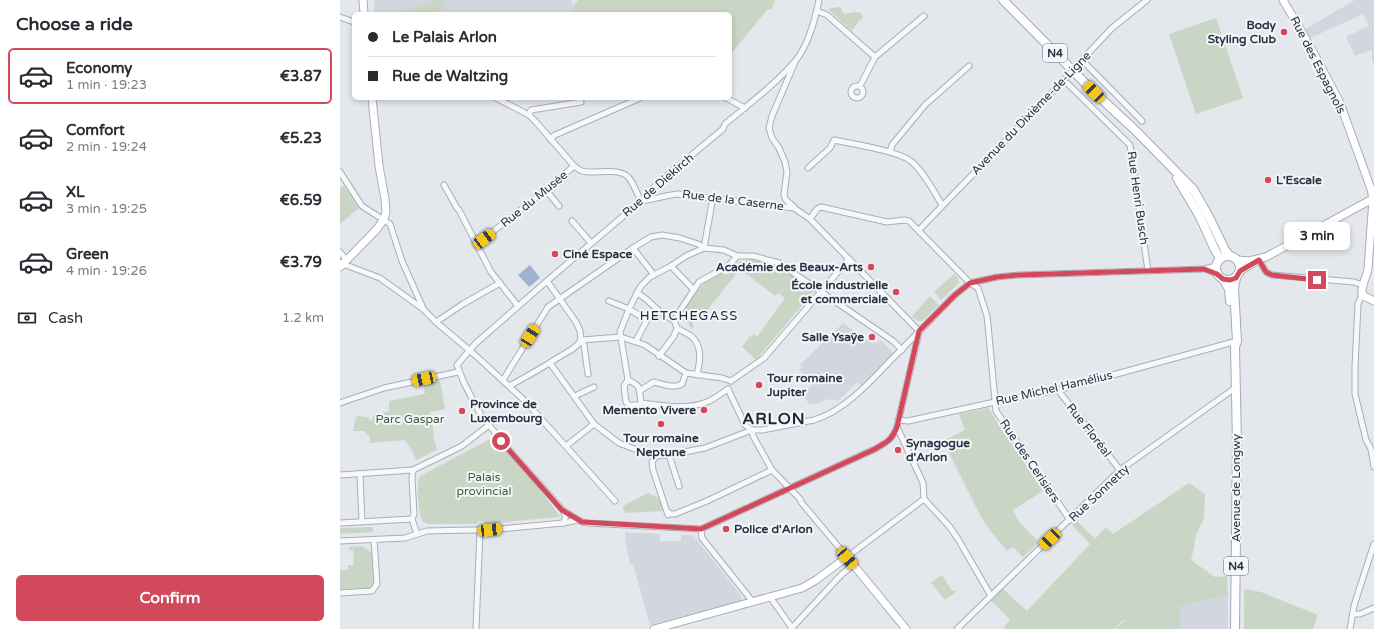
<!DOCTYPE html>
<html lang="en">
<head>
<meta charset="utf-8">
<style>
  body { margin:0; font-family:"Varela Round",sans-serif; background:#f7f7f7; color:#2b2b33; height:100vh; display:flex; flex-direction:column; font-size:15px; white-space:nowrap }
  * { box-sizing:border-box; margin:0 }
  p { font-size:13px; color:#7c7c81 }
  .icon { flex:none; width:22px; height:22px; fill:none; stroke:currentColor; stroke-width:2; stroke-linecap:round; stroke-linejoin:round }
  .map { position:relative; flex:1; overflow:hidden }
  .sheet { display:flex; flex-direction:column; background:#fff; width:340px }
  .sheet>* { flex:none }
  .hud { position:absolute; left:12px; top:12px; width:380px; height:88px; border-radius:6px; box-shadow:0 2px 6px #0003; display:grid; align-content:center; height:88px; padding:0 16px; background:#fff }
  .end { position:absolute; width:18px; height:18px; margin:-9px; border:5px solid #d1495b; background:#fff; box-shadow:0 0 0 2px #fff }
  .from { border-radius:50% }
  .bubble { position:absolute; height:28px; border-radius:6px; background:#fff; box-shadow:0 2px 6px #0003; font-size:13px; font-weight:700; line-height:28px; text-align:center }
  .car { position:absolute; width:12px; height:24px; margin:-12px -6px; border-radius:5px; box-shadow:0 0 3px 1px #0007; background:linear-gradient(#f5c518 24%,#345 0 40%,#f5c518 0 76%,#345 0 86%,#f5c518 0) }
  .hud b { display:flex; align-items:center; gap:14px; height:38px; font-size:15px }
  .hud b+b { border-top:1px solid #e1e1e2 }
  .hud i { width:10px; height:10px; background:#2b2b33 }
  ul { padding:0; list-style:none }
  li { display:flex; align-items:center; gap:12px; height:56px; margin:0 8px 6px; padding:0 8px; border:2px solid transparent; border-radius:6px }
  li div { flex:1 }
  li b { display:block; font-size:15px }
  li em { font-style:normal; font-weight:700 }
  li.current { border-color:#d1495b }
  li>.icon { width:36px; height:36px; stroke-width:1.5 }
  h2 { padding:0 16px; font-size:18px; line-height:48px }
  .pay { display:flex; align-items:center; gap:10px; height:44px; padding:0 16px; font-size:15px }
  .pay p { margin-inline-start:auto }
  .cta { display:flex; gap:8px; margin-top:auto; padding:8px 16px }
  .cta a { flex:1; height:46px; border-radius:6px; background:#d1495b; color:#fff; font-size:16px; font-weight:700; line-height:46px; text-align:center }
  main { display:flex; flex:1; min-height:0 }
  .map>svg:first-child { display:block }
  .built { fill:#d2d6de }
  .green { fill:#c9d6c5 }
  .water { fill:#9fb4cc }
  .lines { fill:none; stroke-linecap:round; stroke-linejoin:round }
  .street-casing { stroke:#a9aeb7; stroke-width:7 }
  .secondary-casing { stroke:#a9aeb7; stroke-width:9 }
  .primary-casing { stroke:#a3abb8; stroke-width:10 }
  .street { stroke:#f7f8fa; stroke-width:5 }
  .secondary { stroke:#fff; stroke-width:7 }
  .primary { stroke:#fff; stroke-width:8 }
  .street-bridge-casing { stroke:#a9aeb7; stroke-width:7; stroke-linecap:butt }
  .street-bridge { stroke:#f7f8fa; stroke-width:5 }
  .route { stroke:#d1495b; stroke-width:5 }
  .poi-dot { fill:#d1495b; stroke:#f4f6f9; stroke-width:1.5 }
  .labels { text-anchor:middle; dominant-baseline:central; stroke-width:4; stroke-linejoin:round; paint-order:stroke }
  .shield { fill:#f4f6f9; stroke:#676e7b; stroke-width:1 }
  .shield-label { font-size:11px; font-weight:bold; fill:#2b3445 }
  .poi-label { font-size:12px; font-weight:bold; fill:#2b3445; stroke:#f4f6f9; text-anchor:start }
  .street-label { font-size:12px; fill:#2b3445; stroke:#f4f6f9 }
  .park-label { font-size:12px; fill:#3f6138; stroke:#f4f6f9 }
  .neighbourhood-label { font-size:13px; letter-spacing:1px; fill:#1d2536; stroke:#f4f6f9 }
  .district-label { font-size:16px; font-weight:bold; letter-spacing:1px; fill:#1d2536; stroke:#f4f6f9 }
</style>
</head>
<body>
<main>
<section class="sheet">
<h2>Choose a ride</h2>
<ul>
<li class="current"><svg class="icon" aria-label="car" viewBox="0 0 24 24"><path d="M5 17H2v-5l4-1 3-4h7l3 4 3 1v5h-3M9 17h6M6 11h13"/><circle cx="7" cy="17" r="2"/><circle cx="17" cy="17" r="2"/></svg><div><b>Economy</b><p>1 min · 19:23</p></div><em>€3.87</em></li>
<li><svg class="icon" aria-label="car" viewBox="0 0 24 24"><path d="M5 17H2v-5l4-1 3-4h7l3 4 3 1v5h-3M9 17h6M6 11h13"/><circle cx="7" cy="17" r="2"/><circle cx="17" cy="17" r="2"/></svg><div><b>Comfort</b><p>2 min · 19:24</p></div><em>€5.23</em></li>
<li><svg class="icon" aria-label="car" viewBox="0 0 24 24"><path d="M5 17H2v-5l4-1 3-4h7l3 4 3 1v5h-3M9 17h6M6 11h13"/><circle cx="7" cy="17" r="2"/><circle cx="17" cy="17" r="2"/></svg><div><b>XL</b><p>3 min · 19:25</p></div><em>€6.59</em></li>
<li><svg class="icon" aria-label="car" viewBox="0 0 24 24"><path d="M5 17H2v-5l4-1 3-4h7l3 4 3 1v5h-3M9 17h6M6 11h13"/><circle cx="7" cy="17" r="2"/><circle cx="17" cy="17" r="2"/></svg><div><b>Green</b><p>4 min · 19:26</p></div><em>€3.79</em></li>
</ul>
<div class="pay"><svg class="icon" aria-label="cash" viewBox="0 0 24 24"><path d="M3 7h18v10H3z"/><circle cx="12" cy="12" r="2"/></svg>Cash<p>1.2 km</p></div>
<div class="cta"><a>Confirm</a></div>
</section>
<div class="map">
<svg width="1034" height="629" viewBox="0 0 1034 629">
  <rect width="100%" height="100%" fill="#e4e7ec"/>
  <g class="built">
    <path d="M34,0H232L234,14H34Z"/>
    <path d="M1015,0H1034V64L1032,60V51L1031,50L1015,56L1006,37L1029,26L1023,14L968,39L964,30Z"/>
    <path d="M503,323L533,344L535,342L536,344L540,340L554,354L521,385L517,382L498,401L489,399L476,404H470L464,398L465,396L463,394L473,384L459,370L462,367L460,365Z"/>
    <path d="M285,532L320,534V541H341V535H353L400,594L402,600L310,625L293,564H290L285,539Z"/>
    <path d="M888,595V629H775L840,607Z"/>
  </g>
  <g class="green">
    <path d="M92,0H103L106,8L92,14H66L65,12Z"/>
    <path d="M238,0H434L435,2L431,10L428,9L390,55V14H234L233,6Z"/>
    <path d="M500,7L504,14L515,12L521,13L523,18L519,21L512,31L488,9L492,8Z"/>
    <path d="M876,18L903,98L856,114L829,34Z"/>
    <path d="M4,186L19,208L0,224V188Z"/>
    <path d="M410,259L437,265L472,288L474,291L416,360L402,347L410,336L412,337L414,334L417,337L445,298L438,293L435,296L404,272L406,270L400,265L393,272L396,274L361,318L358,316L352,324L354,326L352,329L349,326V323L341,320L340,317L342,311L364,283L382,273L386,275L397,262L401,261L403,263L406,260L408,261Z"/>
    <path d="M614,274L618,278L619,283L601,300L594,292Z"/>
    <path d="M590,296L599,305L582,321H577L572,316Z"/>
    <path d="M100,380L105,409L90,412L94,434L93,436L97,450L76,460L71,449L65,440L30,443V436L27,435L25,431H13L15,420L18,415L23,417H29V420H32L33,416L49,411V401L85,394L83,384Z"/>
    <path d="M648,408L703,491L673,510L679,522L699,542L683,557L673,547L667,551L652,533L641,517L603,441L625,430L619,414Z"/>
    <path d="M154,437L194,482L220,516L219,517L145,524L144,522L139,521L136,524H89L83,522C78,515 76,483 80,476Z"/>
    <path d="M849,483L865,494L864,519L856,535L853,552L851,560L875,577L887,576L888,595L840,607V629H775L783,622L792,619L782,621L774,629H664V627L670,619L648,598L663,589L687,611L750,544L732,525L737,521L755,539L766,527L773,534Z"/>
    <path d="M308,493L319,498L323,511L286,513L283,510V506Z"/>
    <path d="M32,527L33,532L0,534V528Z"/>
    <path d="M22,546L32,553L33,585L30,588L0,589V570H8V565H14L13,550H9V547Z"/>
    <path d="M602,575L612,591L615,590L616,592L605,600L591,583Z"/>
    <path d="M904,589L921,592L978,615L973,629H904Z"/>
  </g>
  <path class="water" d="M190,265L200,278L189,287L178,275Z"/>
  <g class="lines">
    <g class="street-casing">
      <g id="street">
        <path d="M477,11L487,15L535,57"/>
        <path d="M0,17L14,22"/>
        <path d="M742,60L802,121"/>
        <path d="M739,63L772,28L807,0"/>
        <path d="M724,80L790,145L808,271"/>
        <path d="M520,86L535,57L584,16"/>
        <circle cx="517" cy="92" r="6"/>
        <path d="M156,98L189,115L196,122L234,166C237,168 239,170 242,171C255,175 279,166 289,178C294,184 297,194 301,201"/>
        <path d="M386,98L405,108"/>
        <path d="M189,115L191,110L241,102"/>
        <path d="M210,139L215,135L298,99"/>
        <path d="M550,152L552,145L585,105L629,66"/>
        <path d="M468,168L490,148L494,140C512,144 560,151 572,162C583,171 595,193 602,205"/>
        <path d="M0,172L22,206L50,224L62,261L83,308"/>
        <path d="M104,185L117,208L119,210L151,272L178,306"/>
        <path d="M206,190L219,206"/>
        <path d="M301,201C313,200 325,195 338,194L454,208L470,219L579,331"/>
        <path d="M454,207L446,200L444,195L447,172L445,162L439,148L432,138L429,128L432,116L455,62"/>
        <path d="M470,219L477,209L481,207L547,222L564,220L569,221L630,283L638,288L647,316L648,325L656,411L730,520"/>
        <path d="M232,221L251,243"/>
        <path d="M579,230L725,79"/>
        <path d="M137,244L206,190L234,166"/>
        <path d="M293,248L314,275"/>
        <path d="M364,248L373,197"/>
        <path d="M0,252L7,261"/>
        <path d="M919,260L926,272L932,275L1014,282L1023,285"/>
        <path d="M3,264L40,278L83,309L96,322L135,355L185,401L275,501"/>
        <path d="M331,266L354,290"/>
        <path d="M866,269L877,274"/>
        <path d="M207,281L236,322L240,331L241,340L244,345L248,374"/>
        <path d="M297,293C311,300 319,315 334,320"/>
        <path d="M1022,295L1018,304L1015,367V394L1026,440L1031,449L1034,467"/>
        <path d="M269,301L289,309L307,320L296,341"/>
        <path d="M334,320L359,282L388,266L391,263L397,256"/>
        <path d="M96,322L123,304L160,283"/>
        <path d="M337,328C341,331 347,333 351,336C363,346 360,362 357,375"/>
        <path d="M241,340L281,337L305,345L346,373L382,378L391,381"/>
        <path d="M319,356L334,336L337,328L334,320"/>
        <path d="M210,363L254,424L279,443L297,450L316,456L329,455L365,448L412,430"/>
        <path d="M163,380L208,307L293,248L311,237L322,235L340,238L358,244L364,248L384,250L397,256H413L439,263L553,341L562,350"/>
        <path d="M288,380L280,332L289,309L297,293L301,286L310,277L331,266L346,256L364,248"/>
        <path d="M391,381L424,358L509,259"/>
        <path d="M169,386C186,377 202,368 219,357C227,352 236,349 241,340"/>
        <path d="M388,389L405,425L412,430H422L474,420C504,411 529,383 550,361C572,339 593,317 615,295L630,283L657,277L679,275L864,269L876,266"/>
        <path d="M718,390L780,470"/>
        <path d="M299,391L314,382C323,384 333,389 342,384L346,373"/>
        <path d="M235,396L254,387"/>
        <path d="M0,403L44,388L118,372"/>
        <path d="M301,403C299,389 302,386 288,380L284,386L286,402L289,405H298L301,403C322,406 347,410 367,402C374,399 381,394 388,389"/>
        <path d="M558,420L568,421L655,402L718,390L897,341"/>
        <path d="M557,427L583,483L584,499"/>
        <path d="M412,430L413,436L432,470L460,499L461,502L507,557L584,499"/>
        <path d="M226,446L254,424"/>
        <path d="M329,455L339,486"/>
        <path d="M316,456L312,462L313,470L328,515"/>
        <path d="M73,470L72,479L74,514L72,519L77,534"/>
        <path d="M20,474L22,522"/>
        <path d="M0,475L73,470L122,446L149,425"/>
        <path d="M584,499L609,526L618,539L651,596"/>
        <path d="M224,511L242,522L248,523L361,529L535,449C547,442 552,440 557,427L579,332"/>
        <path d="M328,512L331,514H335L367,501L432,470"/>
        <path d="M0,523L72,519"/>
        <path d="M223,523C227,517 225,515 222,509L169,450L141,415L124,383L117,365L135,344L207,281L301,201L318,183L383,129L385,124C408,105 438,82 456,60C469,44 475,20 479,0"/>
        <path d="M361,529L362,538L413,602"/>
        <path d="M0,541L65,538L87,531L130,530H150L223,523L238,520"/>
        <path d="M0,593L32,591L37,584L34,540"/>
        <path d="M430,597L452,628"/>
        <path d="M1013,614H1020L1034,608"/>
        <path d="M136,629L140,530"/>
        <path d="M451,629L501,575L513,565"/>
        <path d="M617,629L780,470L895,388"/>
        <path d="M1010,629L1014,606L1018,593L1034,544"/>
      </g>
    </g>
    <g class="secondary-casing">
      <g id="secondary">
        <path d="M23,0L24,14"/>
        <path d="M943,0L971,48L1000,103L1031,189L1033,199L1028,269C1026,278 1021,286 1022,295L1034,301"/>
        <path d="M898,260L909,261L926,257L1034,198"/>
        <path d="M0,267L37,229L44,219L46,212L45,199L39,166L32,98"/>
        <path d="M900,271L915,262"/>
        <path d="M314,629L462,588L476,580L507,557L566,629"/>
      </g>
    </g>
    <g class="primary-casing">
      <g id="primary">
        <path d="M663,0L754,92L795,130L853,189L869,217L885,250L890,256"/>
        <path d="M837,178L860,217L875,250L880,258"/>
        <circle cx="888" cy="268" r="12"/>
        <path d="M0,264H3"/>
        <path d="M883,279L889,289L890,301"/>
        <path d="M895,629L897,443L895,347L897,341L894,288L896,278"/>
      </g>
    </g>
    <use href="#street" class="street"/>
    <use href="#secondary" class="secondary"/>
    <use href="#primary" class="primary"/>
    <g class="street-bridge-casing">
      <path id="street-bridge" d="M725,79L739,63"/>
    </g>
    <use href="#street-bridge" class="street-bridge"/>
  </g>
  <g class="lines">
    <path class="route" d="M161,441L222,510L242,522L361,529L535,449C547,442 552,440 557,427L579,331L615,295L630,283L657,277L679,275L864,269L877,274L883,279L890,280L896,278L900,271L919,260L926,272L932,275L977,280"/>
  </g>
  <g class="poi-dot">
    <circle cx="944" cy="32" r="4"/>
    <circle cx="928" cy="180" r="4"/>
    <circle cx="215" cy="254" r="4"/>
    <circle cx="531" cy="267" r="4"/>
    <circle cx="556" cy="292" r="4"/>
    <circle cx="532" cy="337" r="4"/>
    <circle cx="419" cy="385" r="4"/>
    <circle cx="364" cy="410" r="4"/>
    <circle cx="122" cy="411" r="4"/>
    <circle cx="321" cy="424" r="4"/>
    <circle cx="558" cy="450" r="4"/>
    <circle cx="386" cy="529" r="4"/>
  </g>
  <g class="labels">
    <g class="shield">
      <rect x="703" y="44" width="24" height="18" rx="3"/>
      <rect x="884" y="557" width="24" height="18" rx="3"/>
    </g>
    <g class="shield-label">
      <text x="715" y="53">N4</text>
      <text x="896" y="566">N4</text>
    </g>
    <g class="poi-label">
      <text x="936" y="25" text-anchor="end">Body<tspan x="936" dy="14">Styling Club</tspan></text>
      <text x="936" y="180">L'Escale</text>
      <text x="223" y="254">Ciné Espace</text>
      <text x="523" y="267" text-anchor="end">Académie des Beaux-Arts</text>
      <text x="548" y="285" text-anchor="end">École industrielle<tspan x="548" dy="14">et commerciale</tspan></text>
      <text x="524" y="337" text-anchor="end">Salle Ysaÿe</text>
      <text x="427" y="378">Tour romaine<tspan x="427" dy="14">Jupiter</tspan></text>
      <text x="130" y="404">Province de<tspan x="130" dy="14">Luxembourg</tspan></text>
      <text x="356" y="410" text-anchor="end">Memento Vivere</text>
      <text x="321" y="438" text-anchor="middle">Tour romaine<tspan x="321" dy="14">Neptune</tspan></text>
      <text x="566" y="443">Synagogue<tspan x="566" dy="14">d'Arlon</tspan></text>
      <text x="394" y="529">Police d'Arlon</text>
    </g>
    <g class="street-label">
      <text transform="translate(978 65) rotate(63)">Rue des Espagnols</text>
      <text transform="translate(691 113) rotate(-46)">Avenue du Dixième-de-Ligne</text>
      <text transform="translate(318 185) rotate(-41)">Rue de Diekirch</text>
      <text transform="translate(798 198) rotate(82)">Rue Henri Busch</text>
      <text transform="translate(194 199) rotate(-39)">Rue du Musée</text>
      <text transform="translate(393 200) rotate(7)">Rue de la Caserne</text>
      <text transform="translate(714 388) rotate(-13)">Rue Michel Hamélius</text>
      <text transform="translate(749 430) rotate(52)">Rue Floréal</text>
      <text transform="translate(690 461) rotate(56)">Rue des Cerisiers</text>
      <text transform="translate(896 488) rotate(-90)">Avenue de Longwy</text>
      <text transform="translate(759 493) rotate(-43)">Rue Sonnetty</text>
    </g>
    <g class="park-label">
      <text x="70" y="419">Parc Gaspar</text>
      <text x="144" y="477">Palais<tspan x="144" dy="14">provincial</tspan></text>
    </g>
    <g class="neighbourhood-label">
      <text x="349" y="316">HETCHEGASS</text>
    </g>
    <g class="district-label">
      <text x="434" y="419">ARLON</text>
    </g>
  </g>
</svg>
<i class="end from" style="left:161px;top:441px"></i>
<i class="end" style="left:977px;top:280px"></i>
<div class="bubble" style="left:944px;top:222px;width:66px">3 min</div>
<i class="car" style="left:754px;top:92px;rotate:315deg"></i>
<i class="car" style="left:144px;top:239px;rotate:53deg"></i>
<i class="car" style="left:190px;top:336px;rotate:31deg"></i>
<i class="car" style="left:84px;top:379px;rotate:258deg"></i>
<i class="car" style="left:150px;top:530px;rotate:84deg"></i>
<i class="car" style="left:710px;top:539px;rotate:226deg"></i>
<i class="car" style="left:507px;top:558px;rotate:140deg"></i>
<div class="hud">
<b><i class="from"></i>Le Palais Arlon</b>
<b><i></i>Rue de Waltzing</b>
</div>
</div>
</main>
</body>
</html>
